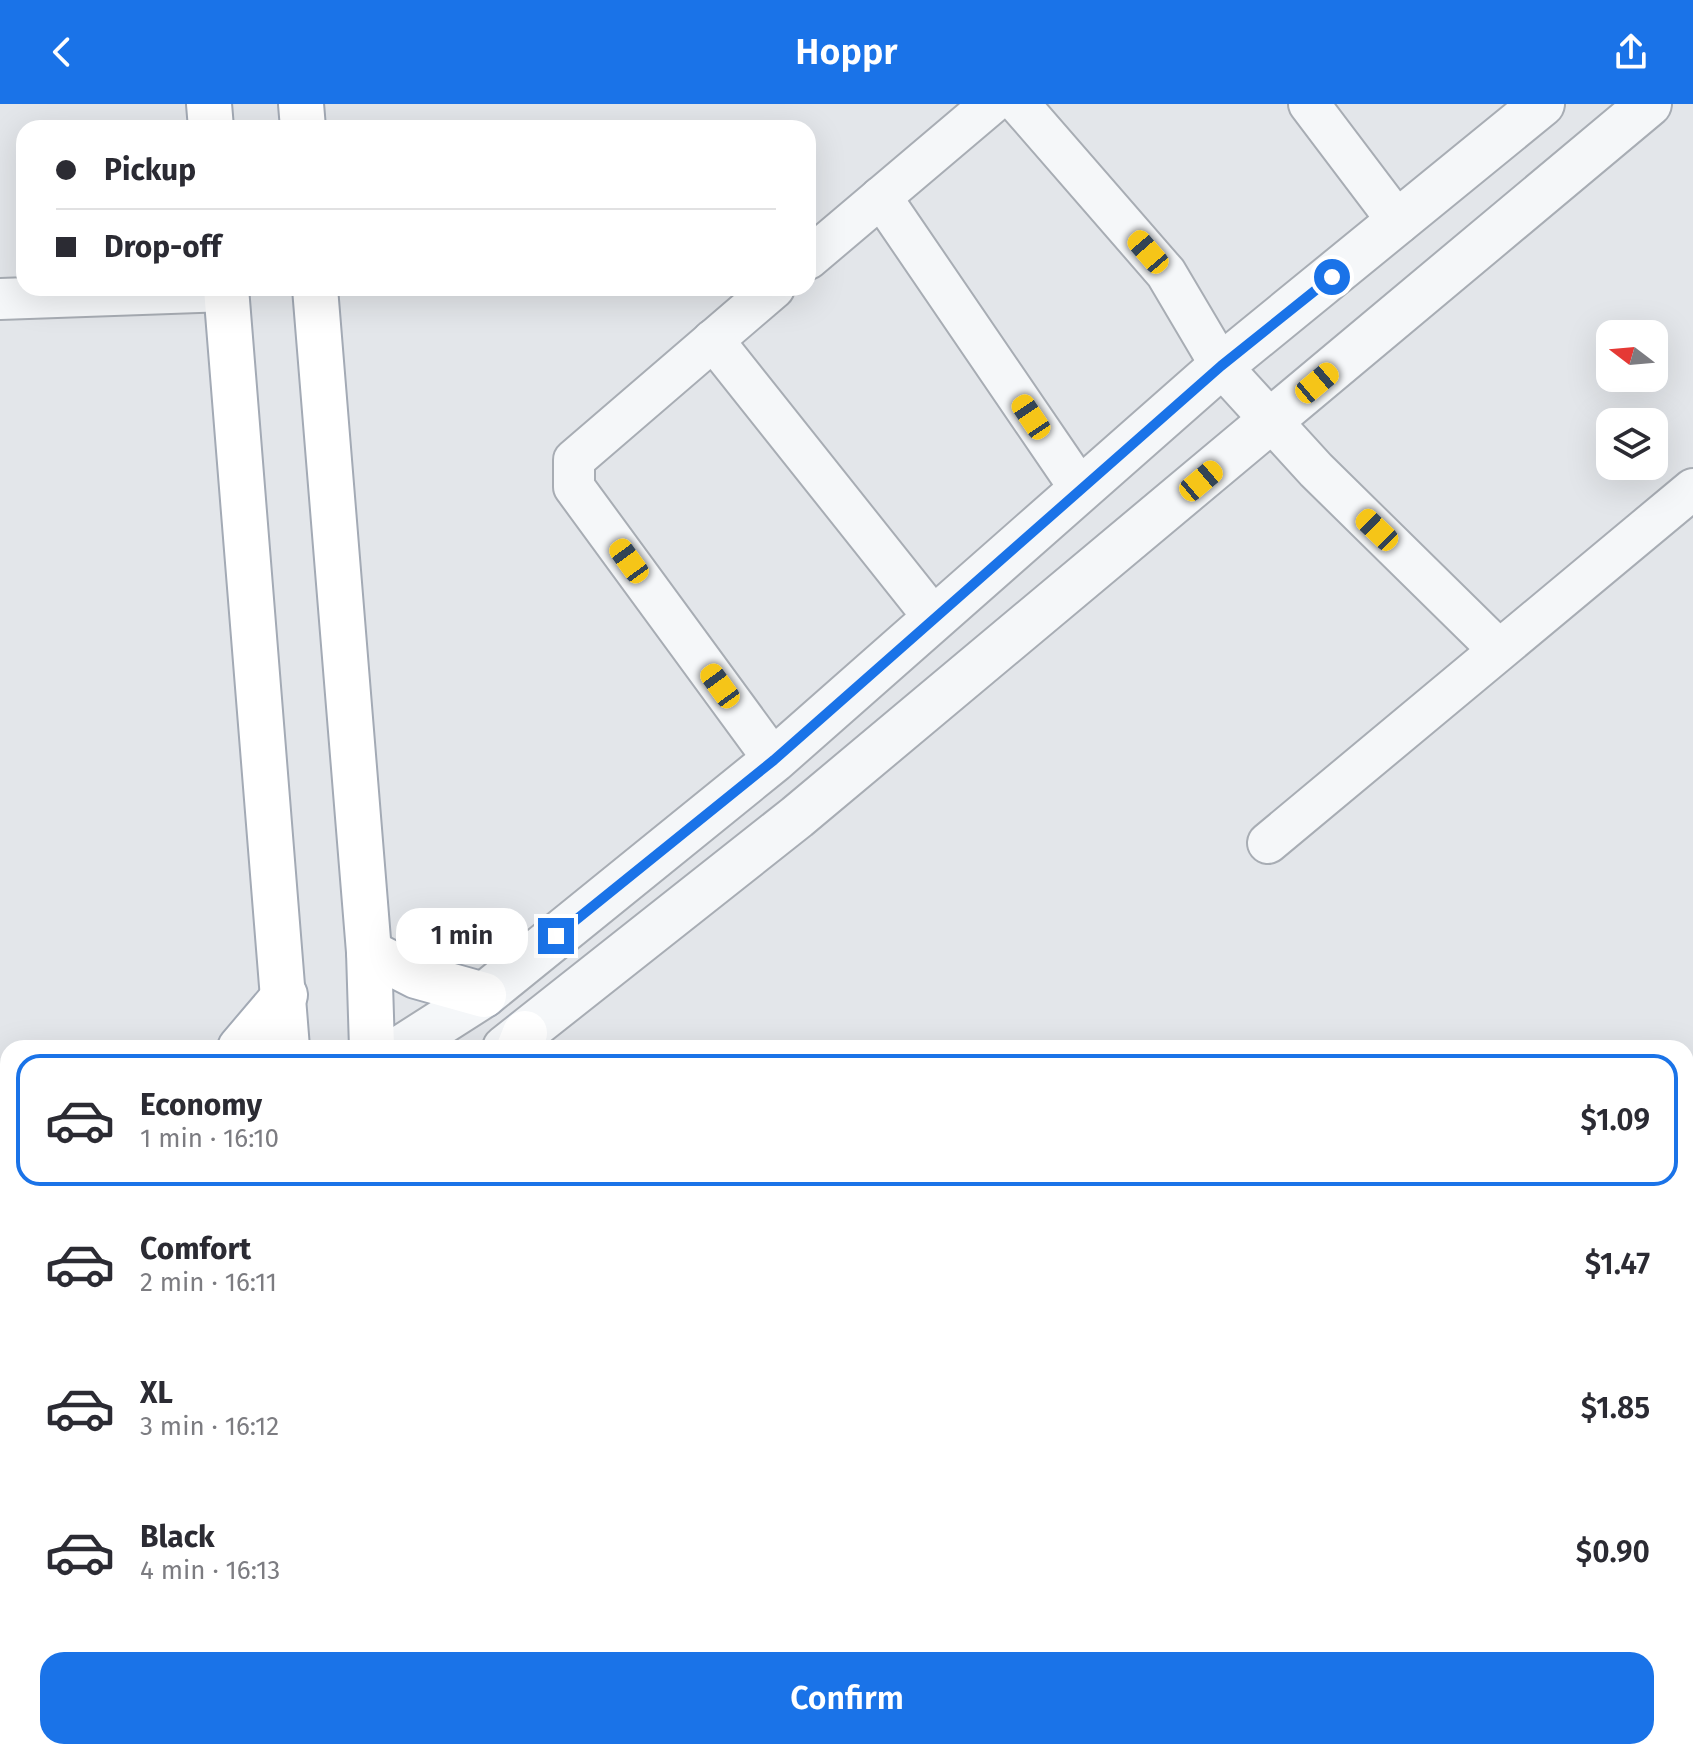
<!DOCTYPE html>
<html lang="en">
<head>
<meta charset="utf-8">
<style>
  body { margin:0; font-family:"Fira Sans",sans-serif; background:#f2f2f3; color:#2b2b33; height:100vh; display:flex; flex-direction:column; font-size:30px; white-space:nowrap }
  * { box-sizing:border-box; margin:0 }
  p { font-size:26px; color:#7c7c81 }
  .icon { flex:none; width:44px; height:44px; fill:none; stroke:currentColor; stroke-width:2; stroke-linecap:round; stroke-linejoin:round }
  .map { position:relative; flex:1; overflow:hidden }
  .sheet { position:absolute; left:0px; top:936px; width:1694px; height:720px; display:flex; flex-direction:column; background:#fff; border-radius:24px 24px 0 0; box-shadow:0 8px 32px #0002 }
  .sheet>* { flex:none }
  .hud { position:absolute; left:16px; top:16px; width:800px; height:176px; border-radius:24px; box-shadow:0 8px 32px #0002; display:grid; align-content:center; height:176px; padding:0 40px; background:#fff }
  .needle { width:52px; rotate:286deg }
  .tools { position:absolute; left:1596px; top:216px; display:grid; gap:16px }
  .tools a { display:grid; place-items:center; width:72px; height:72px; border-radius:16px; background:#fff; box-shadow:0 8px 32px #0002; font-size:40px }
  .end { position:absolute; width:36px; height:36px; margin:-18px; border:10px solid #1a73e8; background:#fff; box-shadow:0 0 0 4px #fff }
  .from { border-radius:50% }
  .bubble { position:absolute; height:56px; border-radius:24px; background:#fff; box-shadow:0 8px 32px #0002; font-size:26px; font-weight:600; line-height:56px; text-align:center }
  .car { position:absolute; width:24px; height:48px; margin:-24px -12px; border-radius:10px; box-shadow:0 0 6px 2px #0007; background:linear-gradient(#f5c518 24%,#345 0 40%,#f5c518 0 76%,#345 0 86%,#f5c518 0) }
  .hud b { display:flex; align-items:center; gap:28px; height:76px; font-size:30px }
  .hud b+b { border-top:2px solid #e1e1e2 }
  .hud i { width:20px; height:20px; background:#2b2b33 }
  ul { padding:14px 0 0; list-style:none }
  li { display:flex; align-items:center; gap:24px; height:132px; margin:0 16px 12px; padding:0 24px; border:4px solid transparent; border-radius:24px }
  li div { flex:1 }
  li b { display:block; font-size:30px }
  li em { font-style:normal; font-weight:600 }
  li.on { border-color:#1a73e8 }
  li>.icon { width:72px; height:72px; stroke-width:1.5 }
  .cta { display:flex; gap:16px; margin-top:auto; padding:16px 40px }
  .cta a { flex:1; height:92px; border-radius:24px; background:#1a73e8; color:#fff; font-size:32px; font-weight:600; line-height:92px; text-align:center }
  header { display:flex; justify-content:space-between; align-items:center; height:104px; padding:0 40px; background:#1a73e8; color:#fff; font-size:36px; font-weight:600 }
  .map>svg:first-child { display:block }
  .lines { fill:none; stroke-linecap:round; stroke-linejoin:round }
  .minor-casing { stroke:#a8adb4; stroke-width:44 }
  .tertiary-casing { stroke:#a8adb4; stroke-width:48 }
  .primary-casing { stroke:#a3aab5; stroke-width:48 }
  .minor { stroke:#f5f7f9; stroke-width:40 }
  .tertiary { stroke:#f5f7f9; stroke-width:44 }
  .primary { stroke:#fff; stroke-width:44 }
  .route { stroke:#1a73e8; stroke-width:10 }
</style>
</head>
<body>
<header><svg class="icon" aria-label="back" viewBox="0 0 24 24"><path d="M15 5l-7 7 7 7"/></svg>Hoppr<svg class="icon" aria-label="share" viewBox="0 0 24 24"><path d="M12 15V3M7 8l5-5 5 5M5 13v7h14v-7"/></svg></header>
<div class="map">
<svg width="1693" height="1656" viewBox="0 0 1693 1656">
  <rect width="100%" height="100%" fill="#e3e6ea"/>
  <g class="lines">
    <g class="minor-casing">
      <g id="minor">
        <path d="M1019,0L1166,169L1221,262L1316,366L1499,546"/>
        <path d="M1309,0L1399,119"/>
        <path d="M881,93L1081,386"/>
        <path d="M808,155L991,0"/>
        <path d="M774,184L574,356V383L774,656"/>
        <path d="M0,195L227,187"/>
        <path d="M713,236L935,515"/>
        <path d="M1268,739L1693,385"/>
        <path d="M0,1036H8"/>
        <path d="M0,1323L8,1403"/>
        <path d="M1686,1374H1693"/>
        <path d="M1686,1642L1693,1646"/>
        <path d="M1398,1648V1656"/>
        <path d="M16,1656V1648"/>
      </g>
    </g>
    <g class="tertiary-casing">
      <g id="tertiary">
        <path d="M401,944L484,891L774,656L1221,262L1542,0"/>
        <path d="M505,944L797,713L1649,0"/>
      </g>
    </g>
    <g class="primary-casing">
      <g id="primary">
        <path d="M209,0L211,24"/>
        <path d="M301,0L303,24"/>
        <path d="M226,184L287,944"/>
        <path d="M315,184L369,848L372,944"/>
        <path d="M369,848L416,872L484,891"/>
        <path d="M240,944L285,891"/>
        <path d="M519,944L525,929"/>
        <path d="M347,1648L348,1656"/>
        <path d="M436,1648V1656"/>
      </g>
    </g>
    <use href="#minor" class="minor"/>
    <use href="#tertiary" class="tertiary"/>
    <use href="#primary" class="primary"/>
  </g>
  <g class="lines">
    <path class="route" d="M556,832L774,656L1221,262L1332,173"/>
  </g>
</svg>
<div class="tools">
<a><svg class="needle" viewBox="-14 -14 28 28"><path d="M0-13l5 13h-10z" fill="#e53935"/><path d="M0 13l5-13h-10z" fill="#7c7c81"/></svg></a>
<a><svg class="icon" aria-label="layers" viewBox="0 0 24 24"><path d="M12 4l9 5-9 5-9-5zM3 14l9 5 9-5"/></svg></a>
</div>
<i class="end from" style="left:1332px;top:173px"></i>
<i class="end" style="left:556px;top:832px"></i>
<div class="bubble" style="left:396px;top:804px;width:132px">1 min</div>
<i class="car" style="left:1148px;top:148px;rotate:319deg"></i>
<i class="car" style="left:1317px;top:279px;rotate:50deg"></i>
<i class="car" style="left:1031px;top:313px;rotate:326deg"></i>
<i class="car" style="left:1201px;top:377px;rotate:50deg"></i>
<i class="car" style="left:1377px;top:426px;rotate:314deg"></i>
<i class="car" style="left:629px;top:457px;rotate:324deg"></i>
<i class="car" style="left:720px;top:582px;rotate:324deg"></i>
<div class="hud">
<b><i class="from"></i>Pickup</b>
<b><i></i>Drop-off</b>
</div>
<section class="sheet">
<ul>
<li class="on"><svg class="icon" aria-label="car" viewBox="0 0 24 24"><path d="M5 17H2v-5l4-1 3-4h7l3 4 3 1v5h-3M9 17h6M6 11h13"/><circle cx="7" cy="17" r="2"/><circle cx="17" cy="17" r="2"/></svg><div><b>Economy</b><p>1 min · 16:10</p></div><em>$1.09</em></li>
<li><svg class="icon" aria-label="car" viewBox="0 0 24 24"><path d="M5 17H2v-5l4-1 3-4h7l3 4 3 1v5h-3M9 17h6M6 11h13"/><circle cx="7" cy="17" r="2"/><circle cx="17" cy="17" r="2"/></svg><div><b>Comfort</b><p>2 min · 16:11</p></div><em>$1.47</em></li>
<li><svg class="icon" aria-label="car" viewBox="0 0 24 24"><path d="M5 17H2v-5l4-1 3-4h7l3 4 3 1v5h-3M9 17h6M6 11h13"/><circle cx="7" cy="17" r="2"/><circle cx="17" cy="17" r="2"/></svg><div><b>XL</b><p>3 min · 16:12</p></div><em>$1.85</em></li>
<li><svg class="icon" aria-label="car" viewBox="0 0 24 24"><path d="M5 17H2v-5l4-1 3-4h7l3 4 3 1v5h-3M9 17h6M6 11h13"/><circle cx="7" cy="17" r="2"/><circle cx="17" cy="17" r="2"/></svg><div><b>Black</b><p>4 min · 16:13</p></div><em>$0.90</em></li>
</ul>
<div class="cta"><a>Confirm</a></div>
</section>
</div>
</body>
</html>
